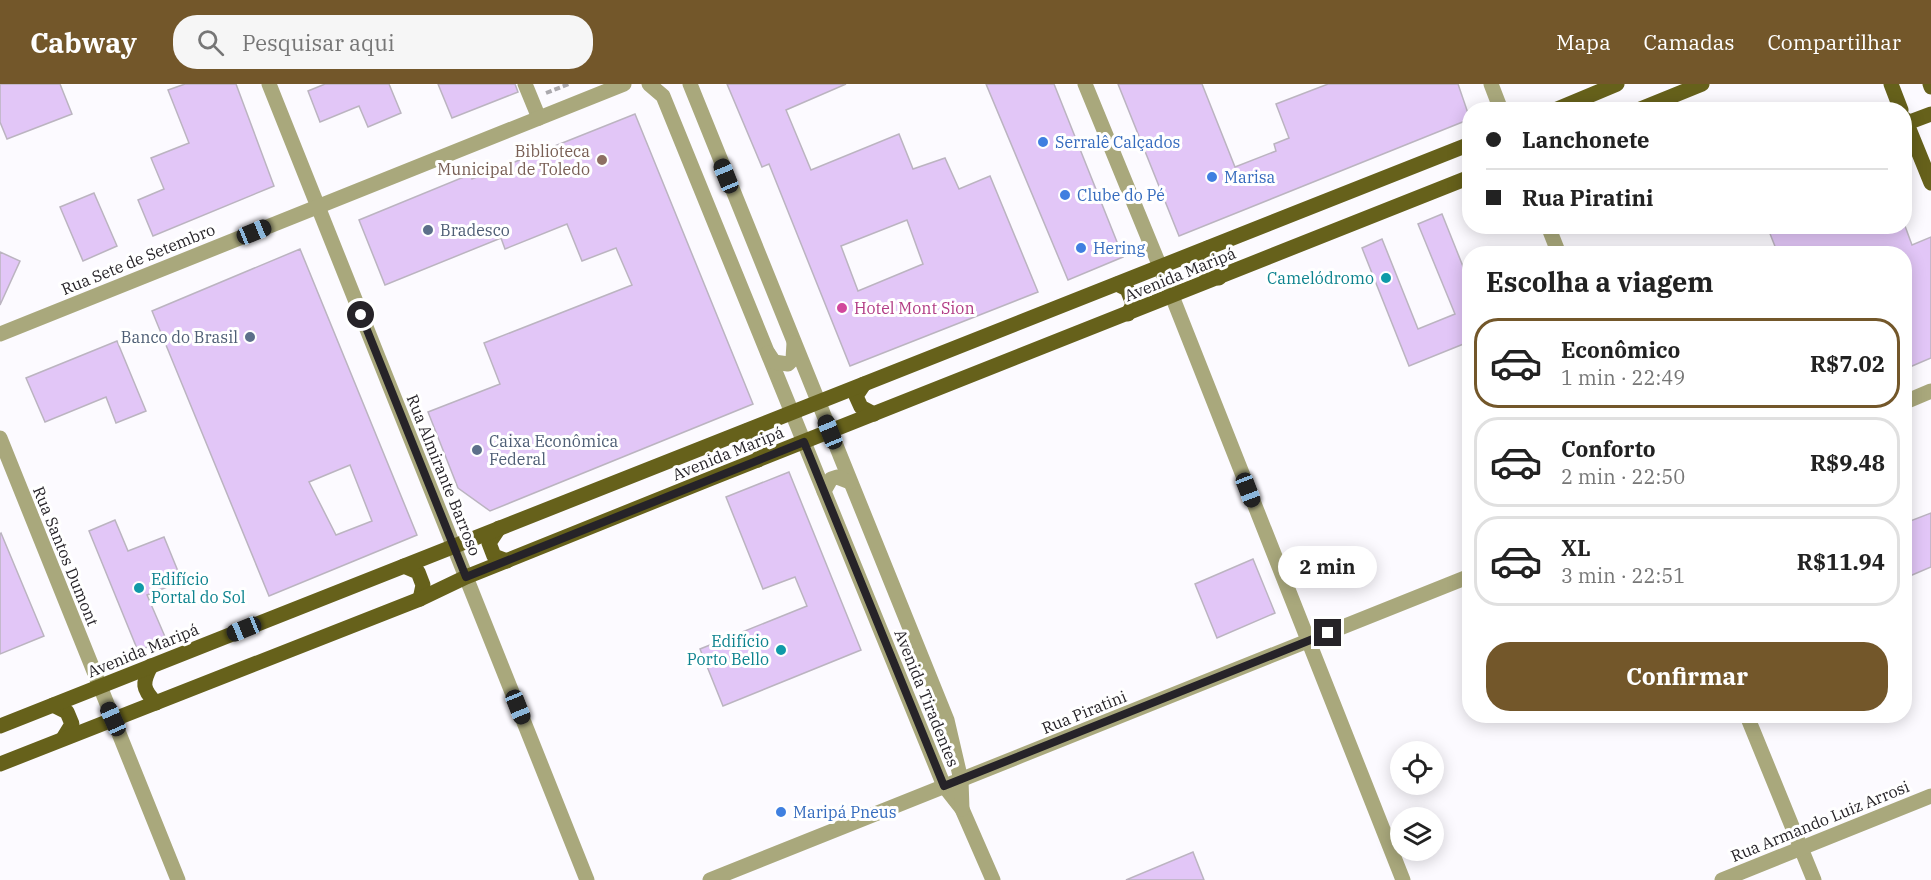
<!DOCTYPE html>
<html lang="pt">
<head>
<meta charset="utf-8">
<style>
  body { margin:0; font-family:"IBM Plex Serif",serif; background:#f6f6f6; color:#222; height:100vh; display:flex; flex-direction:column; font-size:22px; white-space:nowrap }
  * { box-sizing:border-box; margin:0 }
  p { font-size:20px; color:#767676 }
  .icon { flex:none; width:33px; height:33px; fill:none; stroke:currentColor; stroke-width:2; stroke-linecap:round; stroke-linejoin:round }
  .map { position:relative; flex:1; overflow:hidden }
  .sheet { position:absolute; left:1462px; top:162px; width:450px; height:477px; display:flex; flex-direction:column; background:#fff; border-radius:24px; box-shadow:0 3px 15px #0003 }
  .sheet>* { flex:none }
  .top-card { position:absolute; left:1462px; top:18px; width:450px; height:132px; border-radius:24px; box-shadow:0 3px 15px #0003; display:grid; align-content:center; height:132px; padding:0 24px; background:#fff }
  .fabs { position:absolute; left:1390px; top:657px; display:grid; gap:12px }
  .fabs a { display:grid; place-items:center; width:54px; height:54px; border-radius:50%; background:#fff; box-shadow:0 3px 15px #0003; font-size:30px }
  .end { position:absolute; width:27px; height:27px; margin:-14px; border:8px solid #262328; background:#fff; box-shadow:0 0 0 3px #fff }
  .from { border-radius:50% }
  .bubble { position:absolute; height:42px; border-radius:21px; background:#fff; box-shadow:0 3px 15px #0003; font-size:20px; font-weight:700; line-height:42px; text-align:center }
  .car { position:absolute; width:18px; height:36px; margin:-18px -9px; border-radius:8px; box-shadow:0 0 4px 2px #0007; background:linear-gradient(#222 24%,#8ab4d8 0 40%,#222 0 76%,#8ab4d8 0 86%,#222 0) }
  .top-card b { display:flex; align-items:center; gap:21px; height:57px; font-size:22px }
  .top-card b+b { border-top:2px solid #e0e0e0 }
  .top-card i { width:15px; height:15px; background:#222 }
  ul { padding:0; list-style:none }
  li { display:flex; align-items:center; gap:18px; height:90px; margin:0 12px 9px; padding:0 12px; border:3px solid #e0e0e0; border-radius:24px }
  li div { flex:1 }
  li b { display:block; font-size:22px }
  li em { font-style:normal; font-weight:700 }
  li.selected { border-color:#73572a }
  li>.icon { width:54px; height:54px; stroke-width:1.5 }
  h2 { padding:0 24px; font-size:27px; line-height:72px }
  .action { display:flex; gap:12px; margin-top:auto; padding:12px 24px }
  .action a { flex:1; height:69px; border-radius:24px; background:#73572a; color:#fff; font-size:24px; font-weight:700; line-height:69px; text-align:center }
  header { display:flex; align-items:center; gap:36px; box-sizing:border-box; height:84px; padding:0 30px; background:#73572a; color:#fff }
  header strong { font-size:28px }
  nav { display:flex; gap:33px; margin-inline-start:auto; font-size:21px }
  .search { width:420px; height:54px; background:#f6f6f6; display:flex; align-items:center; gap:15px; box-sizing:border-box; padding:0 21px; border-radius:24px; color:#767676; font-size:22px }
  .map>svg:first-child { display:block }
  .building { fill:#e2c6f7; stroke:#bbb4c0; stroke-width:1.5; fill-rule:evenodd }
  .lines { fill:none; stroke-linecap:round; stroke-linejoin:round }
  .path { stroke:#aba9ae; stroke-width:4; stroke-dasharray:6 3; stroke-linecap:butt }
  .minor { stroke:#a9a87c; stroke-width:15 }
  .tertiary { stroke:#a9a87c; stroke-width:15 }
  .primary { stroke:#66611b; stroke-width:15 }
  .route { stroke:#262328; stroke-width:8 }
  .shop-dot { fill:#3f7fe0; stroke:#fff; stroke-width:2 }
  .education-dot { fill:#8d6e63; stroke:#fff; stroke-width:2 }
  .service-dot { fill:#5c6f8a; stroke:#fff; stroke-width:2 }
  .culture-dot { fill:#0f9aa8; stroke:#fff; stroke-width:2 }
  .hotel-dot { fill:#d1479c; stroke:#fff; stroke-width:2 }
  .labels { text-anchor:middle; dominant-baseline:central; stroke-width:6; stroke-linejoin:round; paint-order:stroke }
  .shop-label { font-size:16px; fill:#366cbe; stroke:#fff; text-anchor:start }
  .education-label { font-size:16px; fill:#785e54; stroke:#fff; text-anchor:end }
  .service-label { font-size:16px; fill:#4e5e75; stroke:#fff; text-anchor:start }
  .street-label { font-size:16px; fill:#262328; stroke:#fff }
  .culture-label { font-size:16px; fill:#0d838f; stroke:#fff; text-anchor:end }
  .hotel-label { font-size:16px; fill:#b23c85; stroke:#fff; text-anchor:start }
</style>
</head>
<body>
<header>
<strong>Cabway</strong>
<div class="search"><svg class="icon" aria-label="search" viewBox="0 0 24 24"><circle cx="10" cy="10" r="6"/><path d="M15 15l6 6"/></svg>Pesquisar aqui</div>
<nav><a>Mapa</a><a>Camadas</a><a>Compartilhar</a></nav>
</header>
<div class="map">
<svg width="1931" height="796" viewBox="0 0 1931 796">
  <rect width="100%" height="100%" fill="#fcfaff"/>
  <g class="building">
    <path d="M0,0H60L72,30L7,55L0,38Z"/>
    <path d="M185,0H236L274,102L153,152L138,116L164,105L151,74L189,59L168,6Z"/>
    <path d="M325,0H389L401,29L368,43L359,22L320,38L308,7Z"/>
    <path d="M438,0H515L518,8L452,34Z"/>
    <path d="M727,0H846L786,26L811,86L899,50L913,85L945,74L959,105L990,92L1038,208L850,282L769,80L762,83ZM907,136L923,180L858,207L841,162Z"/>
    <path d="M986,0H1054L1123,173L1068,196Z"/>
    <path d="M1118,0H1202L1235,83L1276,67L1274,60L1289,54L1276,20L1328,0H1458L1470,35L1179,152Z"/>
    <path d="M635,30L753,320L490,427L458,404L428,328L500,300L484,259L632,201L616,164L582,177L567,140L505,165L501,154L385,201L359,136L471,90L472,95Z"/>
    <path d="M94,109L117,162L83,177L60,123Z"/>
    <path d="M1442,130L1470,200V266L1466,259L1409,282L1362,164L1382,155L1418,245L1455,230L1418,140Z"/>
    <path d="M1767,142H1905L1912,161L1931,153V274L1905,285V170H1778Z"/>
    <path d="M300,165L417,451L269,512L152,227ZM350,381L372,437L336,451L309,398Z"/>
    <path d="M0,168L20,177L0,221Z"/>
    <path d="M117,257L146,327L116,339L106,313L45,338L26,294Z"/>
    <path d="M789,388L861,566L723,622L700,565L807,522L795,493L763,505L726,413Z"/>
    <path d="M1931,429V483L1905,494V439Z"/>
    <path d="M115,436L128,467L164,453L182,497L147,511L166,555L138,567L89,447Z"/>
    <path d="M1,449L44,552L0,570V450Z"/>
    <path d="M1253,475L1275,529L1217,554L1195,500Z"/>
    <path d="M1193,768L1204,796H1126Z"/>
  </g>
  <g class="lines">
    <path class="path" d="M546,9L569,0"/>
    <g class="minor">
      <path d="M269,0L587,796"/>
      <path d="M525,0L539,34"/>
      <path d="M649,0L663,12L944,702L962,725L993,796"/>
      <path d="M690,0L947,636L961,696L962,725"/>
      <path d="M1085,0L1172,212L1403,796"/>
      <path d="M1491,0L1501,26"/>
      <path d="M1548,142L1559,170"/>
      <path d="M0,250L624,0"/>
      <path d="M768,269L774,278L788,280L793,275L794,259"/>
      <path d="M824,407L831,395L837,393L850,398"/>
      <path d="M1747,632L1814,796"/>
      <path d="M1722,796L1931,712"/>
    </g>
    <g class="tertiary">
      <path d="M1905,318L1931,307"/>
      <path d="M0,354L178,796"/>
      <path d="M710,796L1470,492"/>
    </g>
    <g class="primary">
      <path d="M1891,0L1901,26"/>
      <path d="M1930,0L1931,3"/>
      <path d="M1555,26L1617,0"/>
      <path d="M1638,26L1702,0"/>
      <path d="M1905,35L1931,99"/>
      <path d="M1907,39L1931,30"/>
      <path d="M1208,164L1200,175L1206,189L1219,194"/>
      <path d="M1117,200L1127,205L1133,220L1128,230"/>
      <path d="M864,300L856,312L861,323L874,330"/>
      <path d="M746,347L758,353L763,365L758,376"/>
      <path d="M499,444L489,459L494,472L507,477"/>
      <path d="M404,482L418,488L423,501L420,515"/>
      <path d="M151,582C142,599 142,605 156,619"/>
      <path d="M53,621L67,628L72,640L64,653"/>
      <path d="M0,642L1470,60"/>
      <path d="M0,680L420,515L466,493L712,394L1470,93"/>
    </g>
  </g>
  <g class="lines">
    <path class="route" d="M361,231L466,493L804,358L944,702L1328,549"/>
  </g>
  <g class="shop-dot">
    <circle cx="1043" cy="58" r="6"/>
    <circle cx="1212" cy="93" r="6"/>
    <circle cx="1065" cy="111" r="6"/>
    <circle cx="1081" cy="164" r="6"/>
    <circle cx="781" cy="728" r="6"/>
  </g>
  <circle class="education-dot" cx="602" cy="76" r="6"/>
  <g class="service-dot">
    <circle cx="428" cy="146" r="6"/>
    <circle cx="250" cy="253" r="6"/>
    <circle cx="477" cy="366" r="6"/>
  </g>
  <g class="culture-dot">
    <circle cx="1386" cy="194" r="6"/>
    <circle cx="139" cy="504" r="6"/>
    <circle cx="781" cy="566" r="6"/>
  </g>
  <circle class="hotel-dot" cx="842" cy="224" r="6"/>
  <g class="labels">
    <g class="shop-label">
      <text x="1055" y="58">Serralê Calçados</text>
      <text x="1224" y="93">Marisa</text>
      <text x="1077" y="111">Clube do Pé</text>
      <text x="1093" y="164">Hering</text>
      <text x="793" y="728">Maripá Pneus</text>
    </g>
    <g class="education-label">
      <text x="590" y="67">Biblioteca<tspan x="590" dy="18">Municipal de Toledo</tspan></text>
    </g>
    <g class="service-label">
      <text x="440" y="146">Bradesco</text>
      <text x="238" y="253" text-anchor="end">Banco do Brasil</text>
      <text x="489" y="357">Caixa Econômica<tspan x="489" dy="18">Federal</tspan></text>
    </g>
    <g class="street-label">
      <text transform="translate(138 175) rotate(-22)">Rua Sete de Setembro</text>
      <text transform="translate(1180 190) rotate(-22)">Avenida Maripá</text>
      <text transform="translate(728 369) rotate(-22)">Avenida Maripá</text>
      <text transform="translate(444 391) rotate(68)">Rua Almirante Barroso</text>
      <text transform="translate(66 472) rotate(68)">Rua Santos Dumont</text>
      <text transform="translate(143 566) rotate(-22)">Avenida Maripá</text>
      <text transform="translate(927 614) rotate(68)">Avenida Tiradentes</text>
      <text transform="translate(1084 628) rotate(-22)">Rua Piratini</text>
      <text transform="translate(1820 737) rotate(-22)">Rua Armando Luiz Arrosi</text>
    </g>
    <g class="culture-label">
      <text x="1374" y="194">Camelódromo</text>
      <text x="151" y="495" text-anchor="start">Edifício<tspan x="151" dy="18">Portal do Sol</tspan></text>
      <text x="769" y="557">Edifício<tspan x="769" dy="18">Porto Bello</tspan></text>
    </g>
    <g class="hotel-label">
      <text x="854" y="224">Hotel Mont Sion</text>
    </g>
  </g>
</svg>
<div class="fabs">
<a><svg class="icon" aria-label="locate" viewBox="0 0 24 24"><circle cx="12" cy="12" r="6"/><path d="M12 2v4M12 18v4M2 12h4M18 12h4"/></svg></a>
<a><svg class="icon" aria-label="layers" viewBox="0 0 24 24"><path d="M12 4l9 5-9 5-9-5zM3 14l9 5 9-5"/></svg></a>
</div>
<i class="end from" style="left:361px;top:231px"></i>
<i class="end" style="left:1328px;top:549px"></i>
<div class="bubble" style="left:1278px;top:462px;width:99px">2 min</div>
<i class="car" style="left:726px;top:92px;rotate:338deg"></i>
<i class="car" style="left:254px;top:148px;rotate:68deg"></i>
<i class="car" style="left:830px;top:348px;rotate:338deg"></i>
<i class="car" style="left:1248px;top:406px;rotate:159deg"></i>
<i class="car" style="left:244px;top:545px;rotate:248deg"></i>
<i class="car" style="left:518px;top:623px;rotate:158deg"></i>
<i class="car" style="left:113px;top:635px;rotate:336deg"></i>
<div class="top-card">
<b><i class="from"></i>Lanchonete</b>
<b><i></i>Rua Piratini</b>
</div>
<section class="sheet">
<h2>Escolha a viagem</h2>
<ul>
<li class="selected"><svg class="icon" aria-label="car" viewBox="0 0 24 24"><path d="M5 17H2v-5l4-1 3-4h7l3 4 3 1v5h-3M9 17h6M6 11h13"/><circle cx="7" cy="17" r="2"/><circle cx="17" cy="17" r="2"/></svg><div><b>Econômico</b><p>1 min · 22:49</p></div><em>R$7.02</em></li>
<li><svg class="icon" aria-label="car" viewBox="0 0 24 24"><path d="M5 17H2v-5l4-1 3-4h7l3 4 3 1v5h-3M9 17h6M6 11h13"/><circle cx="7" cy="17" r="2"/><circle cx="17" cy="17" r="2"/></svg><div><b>Conforto</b><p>2 min · 22:50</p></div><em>R$9.48</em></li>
<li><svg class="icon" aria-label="car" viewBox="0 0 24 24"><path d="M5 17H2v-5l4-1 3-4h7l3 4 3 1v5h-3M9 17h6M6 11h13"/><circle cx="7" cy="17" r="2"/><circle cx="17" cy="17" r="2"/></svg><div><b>XL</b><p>3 min · 22:51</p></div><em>R$11.94</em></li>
</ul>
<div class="action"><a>Confirmar</a></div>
</section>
</div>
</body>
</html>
